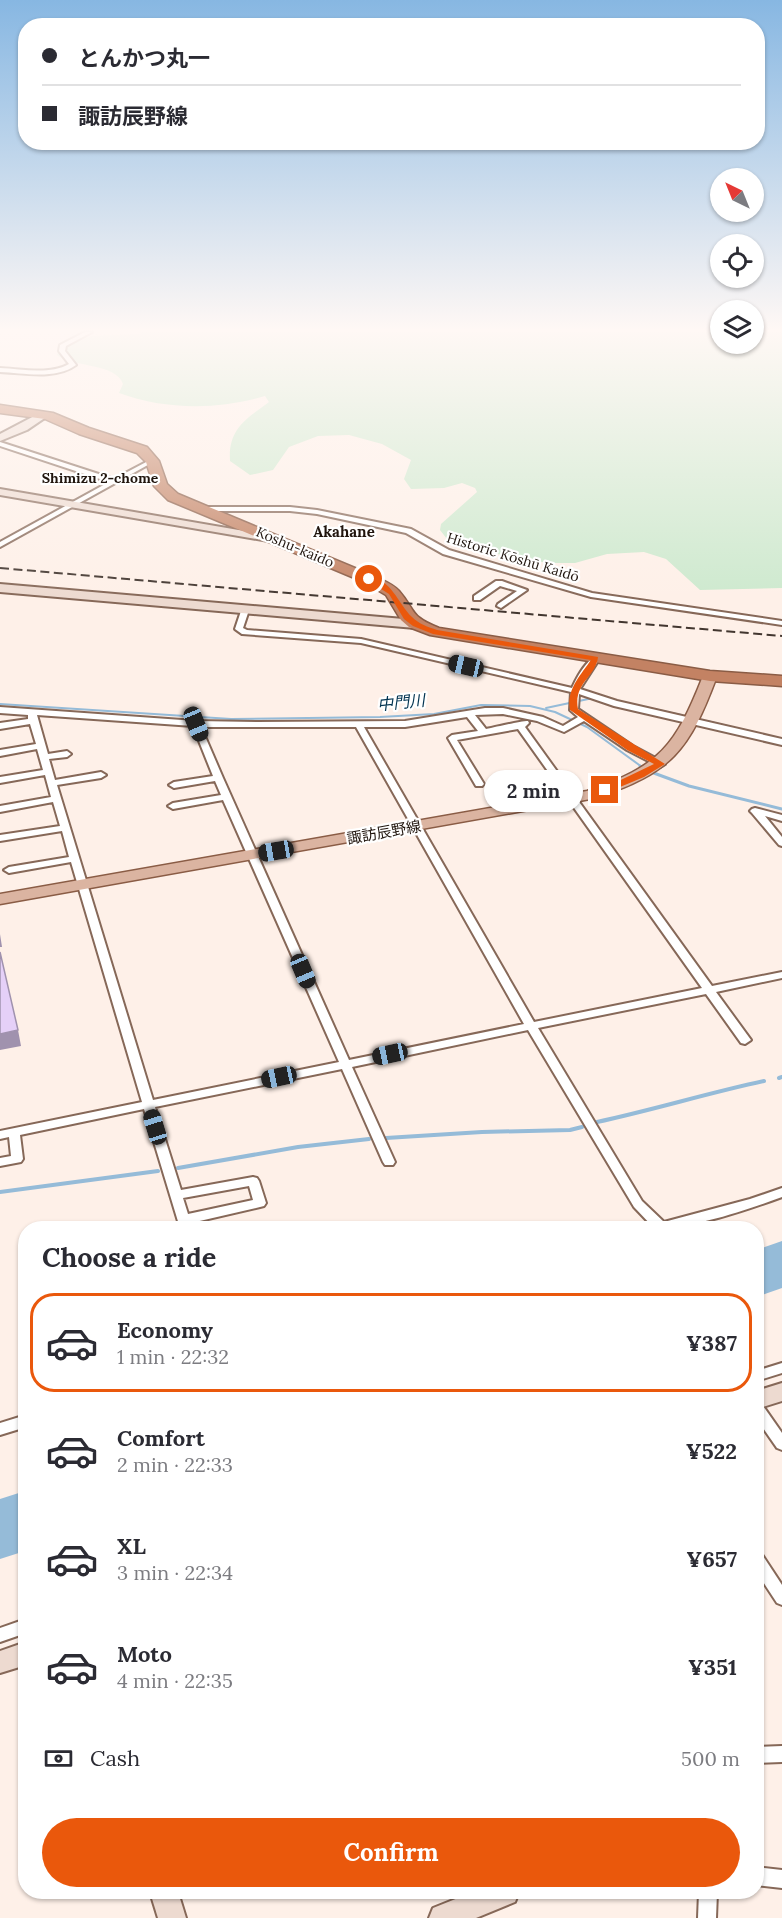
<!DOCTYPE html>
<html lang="en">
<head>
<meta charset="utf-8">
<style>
  body { margin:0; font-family:Lora,"Noto Sans JP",serif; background:#f7f7f7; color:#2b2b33; height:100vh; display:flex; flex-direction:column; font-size:22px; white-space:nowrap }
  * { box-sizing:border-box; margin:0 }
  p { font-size:20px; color:#7c7c81 }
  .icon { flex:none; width:33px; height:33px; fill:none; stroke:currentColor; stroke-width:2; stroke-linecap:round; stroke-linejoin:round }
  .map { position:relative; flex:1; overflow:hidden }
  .drawer { position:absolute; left:18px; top:1221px; width:746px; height:678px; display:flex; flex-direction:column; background:#fff; border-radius:24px; box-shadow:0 2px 4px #0004 }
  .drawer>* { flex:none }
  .banner { position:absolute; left:18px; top:18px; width:747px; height:132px; border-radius:24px; box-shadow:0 2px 4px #0004; display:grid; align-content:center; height:132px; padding:0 24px; background:#fff }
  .needle { width:39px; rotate:317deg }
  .controls { position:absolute; left:710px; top:168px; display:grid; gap:12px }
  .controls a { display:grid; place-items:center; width:54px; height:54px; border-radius:50%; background:#fff; box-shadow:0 2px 4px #0004; font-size:30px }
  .end { position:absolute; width:27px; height:27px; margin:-14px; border:8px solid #ea580c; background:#fff; box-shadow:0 0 0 3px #fff }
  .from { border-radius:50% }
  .bubble { position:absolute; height:42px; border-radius:21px; background:#fff; box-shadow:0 2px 4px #0004; font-size:20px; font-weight:700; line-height:42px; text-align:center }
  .car { position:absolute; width:18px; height:36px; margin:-18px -9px; border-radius:8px; box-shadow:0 0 4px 2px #0007; background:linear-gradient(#222 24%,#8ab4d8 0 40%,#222 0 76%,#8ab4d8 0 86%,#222 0) }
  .banner b { display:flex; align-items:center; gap:21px; height:57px; font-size:22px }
  .banner b+b { border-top:2px solid #e1e1e2 }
  .banner i { width:15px; height:15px; background:#2b2b33 }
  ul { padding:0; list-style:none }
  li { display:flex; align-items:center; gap:18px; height:99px; margin:0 12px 9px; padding:0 12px; border:3px solid transparent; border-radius:24px }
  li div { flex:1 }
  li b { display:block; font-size:22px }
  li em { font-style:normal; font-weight:700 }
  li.active { border-color:#ea580c }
  li>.icon { width:54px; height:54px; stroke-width:1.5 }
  h2 { padding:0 24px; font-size:27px; line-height:72px }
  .pay { display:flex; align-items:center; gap:15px; height:66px; padding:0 24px; font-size:22px }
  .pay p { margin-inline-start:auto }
  .button { display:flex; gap:12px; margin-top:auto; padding:12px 24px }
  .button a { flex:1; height:69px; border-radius:36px; background:#ea580c; color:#fff; font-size:24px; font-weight:700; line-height:69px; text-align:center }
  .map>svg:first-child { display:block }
  .green { fill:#cde9ce }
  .water { fill:#95bbd8 }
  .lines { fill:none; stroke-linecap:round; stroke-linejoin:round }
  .stream-far2 { stroke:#95bbd8; stroke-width:2 }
  .stream-far1 { stroke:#95bbd8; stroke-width:3 }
  .stream { stroke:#95bbd8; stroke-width:4 }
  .street-casing { stroke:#866858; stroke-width:4 }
  .secondary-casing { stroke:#866858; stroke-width:4 }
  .primary-casing { stroke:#8a5c45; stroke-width:3 }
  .highway-casing { stroke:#8a5c45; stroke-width:3 }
  .street { fill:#fff; fill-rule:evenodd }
  .secondary { fill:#eddad0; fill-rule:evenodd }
  .primary { fill:#dbb4a1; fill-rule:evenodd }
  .highway { fill:#c38263; fill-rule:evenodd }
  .rail { stroke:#42362f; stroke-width:2; stroke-dasharray:9 4.5; stroke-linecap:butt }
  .shaded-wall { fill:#a092ae }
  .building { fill:#e5d0f8; stroke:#a092ae; stroke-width:1.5 }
  .route { fill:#ea580c }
  .labels { text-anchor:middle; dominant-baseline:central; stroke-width:4.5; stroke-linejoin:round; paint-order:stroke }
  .far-neighbourhood-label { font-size:14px; font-weight:bold; fill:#20150e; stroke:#fff }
  .far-street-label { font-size:14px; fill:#20150e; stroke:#fff }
  .far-quarter-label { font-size:15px; font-weight:bold; fill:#20150e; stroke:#fff }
  .street-label { font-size:15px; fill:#20150e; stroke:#fff }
  .water-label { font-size:16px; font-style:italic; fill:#033451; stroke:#fff }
</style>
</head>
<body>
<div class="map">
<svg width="782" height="1918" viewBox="0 0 782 1918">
  <rect width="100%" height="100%" fill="#fef0e8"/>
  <path class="green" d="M140,332H720V344H753V332H782V588L700,590L666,559L644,552L607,554L575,563H548L462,548L447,539L440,530L441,524L477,492L475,488L462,483L444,488L411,489L404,479L411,460L382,444L349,435L318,436L289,447L273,470L250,475L230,461C228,429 246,419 269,402L265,396C219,410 164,410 119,393L123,384C116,363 75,368 57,355L59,349L91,336L141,334Z"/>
  <g class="water">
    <path d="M782,1241V1288L756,1297V1250Z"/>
    <path d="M25,1491V1551L0,1559V1499Z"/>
  </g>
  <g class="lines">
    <g class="stream-far2">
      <path d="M608,699L681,715"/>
      <path d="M0,704L231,719L380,717L434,714L481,705L530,706L555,712L587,727L642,767"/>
      <path d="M546,708L593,698"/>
      <path d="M707,721L763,735"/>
    </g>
    <g class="stream-far1">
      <path d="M640,766L645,769"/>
      <path d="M651,772L689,786L782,809"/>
    </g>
    <g class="stream">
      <path d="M779,1078L782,1077"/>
      <path d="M597,1122C653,1110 708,1093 764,1081"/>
      <path d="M386,1138L482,1132L570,1130L582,1127"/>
      <path d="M178,1168L298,1147L369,1139"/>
      <path d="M0,1192L158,1171"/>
    </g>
    <g class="street-casing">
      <g id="street">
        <path d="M85,332H92L66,346L65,351L76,365C56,380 23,373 0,372V368C22,369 50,375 69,364L59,351L60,345Z"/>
        <path d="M0,442L114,479L150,460L155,461L0,547V542L109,482L0,446Z"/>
        <path d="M201,507H290L317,510L411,529L449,550L592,593L782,621V625L591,597L443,554L406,533L317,514L290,511H204L200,509Z"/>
        <path d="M496,581H502L527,590L501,608L497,606L498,604L517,591L500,586L480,600H474V596Z"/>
        <path d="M242,608H245L249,610L243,628L247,630L361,639L572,688C577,677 586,661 596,656L600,658L580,689L617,701L782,739V745L614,706L579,694L578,709L633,746L663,762L665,764L660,767L627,750L584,721L564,732L537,721L503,714L475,715L486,729C497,727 520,721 528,721L529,723L525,727L712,986L782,972V978L716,992L751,1040L745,1044L741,1043L706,994L538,1028L642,1201L664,1222L750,1199L782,1188V1197C744,1211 694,1228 654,1228L634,1207L528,1030L352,1067L395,1162L393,1165H385L383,1162L342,1069L155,1107L181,1190L253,1177L257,1178L259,1181L266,1203L264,1206L260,1207L191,1223L192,1228H180L144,1109L20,1135L23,1159L21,1162L0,1166V1158L11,1156L9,1137L0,1139V1131L142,1102L71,862L9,873L4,870L9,867L69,857L62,831L0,841V835L60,826L53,802L0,812V806L51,797L45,775L0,783V777L43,770L37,749L0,756V750L36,744L30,724L0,729V723L28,719V715L0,713V707L196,721L258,722L405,721L485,708H503L543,717L563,726L578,717L570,710L571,692L361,643L242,634L235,629ZM37,715L193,726L213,776L174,782L169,785L174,788L215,781L221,795L173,803L168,806L173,809L223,800L339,1062L153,1100L57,785L101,778L106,775L101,772L55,780L49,759L67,757L71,754L67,751L48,754ZM467,717L478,731L452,735L448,738L476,786H482L484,784L457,740L518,729L702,988L534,1022L364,727H405ZM201,727H356L524,1024L349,1060L223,778ZM249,1186L253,1200L188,1214L183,1198Z"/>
        <path d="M755,808L782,815V821L765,816L782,837V846L779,845L752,813L750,811L752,809Z"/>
        <path d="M782,1363V1373L756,1381V1371Z"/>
        <path d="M756,1401L761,1403L782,1433V1450L777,1448L756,1418Z"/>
        <path d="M26,1415V1427L0,1435V1423Z"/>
        <path d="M756,1551L761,1553L782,1585V1605L777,1603L756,1571Z"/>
        <path d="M26,1619V1633L0,1642V1628Z"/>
        <path d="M782,1746V1762L756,1763V1747Z"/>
        <path d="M756,1867L782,1870V1888L756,1885Z"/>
        <path d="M699,1892H717L716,1918H698Z"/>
      </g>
    </g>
    <g class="secondary-casing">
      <g id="secondary">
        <path d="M40,413L49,415L27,430L0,441V434Z"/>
        <path d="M0,489L274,536L280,539L274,542L0,495Z"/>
        <path d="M0,584L415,620L421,624L415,628L0,592Z"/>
        <path d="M782,1383V1401L756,1409V1391Z"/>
        <path d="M26,1642V1665L0,1673V1651Z"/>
        <path d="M150,1892H178L186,1918H158Z"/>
        <path d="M473,1892H519L515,1902L476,1918H429L433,1908Z"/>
      </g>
    </g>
    <g class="primary-casing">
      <path id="primary" d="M710,672L717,676C689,751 672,772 596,798L0,904V894L587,791C660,766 675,747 703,676Z"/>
    </g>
    <g class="highway-casing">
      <path id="highway" d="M0,405L53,413L89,428L147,447L159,461L167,484L178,494L374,576C382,580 393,584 399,591C417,612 409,616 439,628L710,671L782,676V686L710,681L430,635L409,627L401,620L386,595L364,582L168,500L154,486L146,462L137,453L79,434L45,419L0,413Z"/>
    </g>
    <use href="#street" class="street"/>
    <use href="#secondary" class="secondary"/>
    <use href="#primary" class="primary"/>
    <use href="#highway" class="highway"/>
    <path class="rail" d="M0,568L782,636"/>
  </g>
  <g class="shaded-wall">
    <path d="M0,934L2,947H0Z"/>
    <path d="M18,1030L21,1046L0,1050V1034Z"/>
  </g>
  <path class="building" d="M0,952L18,1030L0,1034Z"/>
  <linearGradient id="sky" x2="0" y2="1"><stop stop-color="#87b7e2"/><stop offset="0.55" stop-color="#fff8f5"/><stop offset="1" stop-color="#fff8f5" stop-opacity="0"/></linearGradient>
  <rect width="782" height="600" fill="url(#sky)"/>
  <path class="route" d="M367,577C391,577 398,604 412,617C419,624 428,627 437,630L598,657C596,677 573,683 578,709L665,764L644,777L608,792H602V789L654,764L627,750L570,710C566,690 580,676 591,660L433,634L413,626L404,619L389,594L367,580Z"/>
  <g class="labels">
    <g class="far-neighbourhood-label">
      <text x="100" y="478">Shimizu 2-chome</text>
    </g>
    <g class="far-street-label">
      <text transform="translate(295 547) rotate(23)">Koshu-kaido</text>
      <text transform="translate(513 557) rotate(17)">Historic Kōshū Kaidō</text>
    </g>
    <g class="far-quarter-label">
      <text x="344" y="531">Akahane</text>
    </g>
    <g class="street-label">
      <text transform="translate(384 832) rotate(-10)">諏訪辰野線</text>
    </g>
    <g class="water-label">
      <text transform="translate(401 702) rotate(-6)">中門川</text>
    </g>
  </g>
</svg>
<div class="controls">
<a><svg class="needle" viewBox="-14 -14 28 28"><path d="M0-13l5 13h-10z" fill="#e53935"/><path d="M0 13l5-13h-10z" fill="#7c7c81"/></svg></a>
<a><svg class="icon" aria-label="locate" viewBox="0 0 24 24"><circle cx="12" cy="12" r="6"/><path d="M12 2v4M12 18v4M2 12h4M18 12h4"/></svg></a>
<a><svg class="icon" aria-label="layers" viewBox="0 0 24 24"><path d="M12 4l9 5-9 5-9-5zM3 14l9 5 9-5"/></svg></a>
</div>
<i class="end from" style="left:369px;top:579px"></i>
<i class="end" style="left:605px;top:790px"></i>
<div class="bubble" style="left:484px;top:770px;width:99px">2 min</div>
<i class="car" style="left:466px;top:666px;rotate:283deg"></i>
<i class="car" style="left:196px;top:724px;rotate:158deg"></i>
<i class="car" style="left:276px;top:851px;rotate:260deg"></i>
<i class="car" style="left:303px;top:971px;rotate:157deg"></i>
<i class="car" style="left:390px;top:1054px;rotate:258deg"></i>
<i class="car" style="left:279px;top:1077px;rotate:258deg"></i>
<i class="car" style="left:155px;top:1127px;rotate:343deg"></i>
<div class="banner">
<b><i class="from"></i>とんかつ丸一</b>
<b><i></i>諏訪辰野線</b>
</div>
<section class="drawer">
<h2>Choose a ride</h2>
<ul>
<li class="active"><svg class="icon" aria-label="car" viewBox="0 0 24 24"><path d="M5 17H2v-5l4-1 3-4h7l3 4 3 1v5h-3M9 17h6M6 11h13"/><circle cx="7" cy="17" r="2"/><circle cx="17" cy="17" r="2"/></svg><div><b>Economy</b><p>1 min · 22:32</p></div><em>¥387</em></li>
<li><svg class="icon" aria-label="car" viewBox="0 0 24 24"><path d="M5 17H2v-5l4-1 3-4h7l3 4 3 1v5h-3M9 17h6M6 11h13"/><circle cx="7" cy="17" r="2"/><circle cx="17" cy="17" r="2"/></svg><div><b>Comfort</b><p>2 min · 22:33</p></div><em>¥522</em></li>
<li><svg class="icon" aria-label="car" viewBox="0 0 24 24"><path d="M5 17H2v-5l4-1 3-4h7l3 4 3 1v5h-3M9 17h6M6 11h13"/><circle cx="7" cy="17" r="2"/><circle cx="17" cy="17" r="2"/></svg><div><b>XL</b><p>3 min · 22:34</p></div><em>¥657</em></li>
<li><svg class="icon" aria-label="car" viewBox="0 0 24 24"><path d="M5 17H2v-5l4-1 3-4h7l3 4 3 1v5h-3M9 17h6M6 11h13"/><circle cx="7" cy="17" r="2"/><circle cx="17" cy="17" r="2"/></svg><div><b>Moto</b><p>4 min · 22:35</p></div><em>¥351</em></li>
</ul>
<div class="pay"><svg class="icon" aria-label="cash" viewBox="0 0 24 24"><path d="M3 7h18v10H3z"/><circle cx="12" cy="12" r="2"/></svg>Cash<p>500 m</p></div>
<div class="button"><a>Confirm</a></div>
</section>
</div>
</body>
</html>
